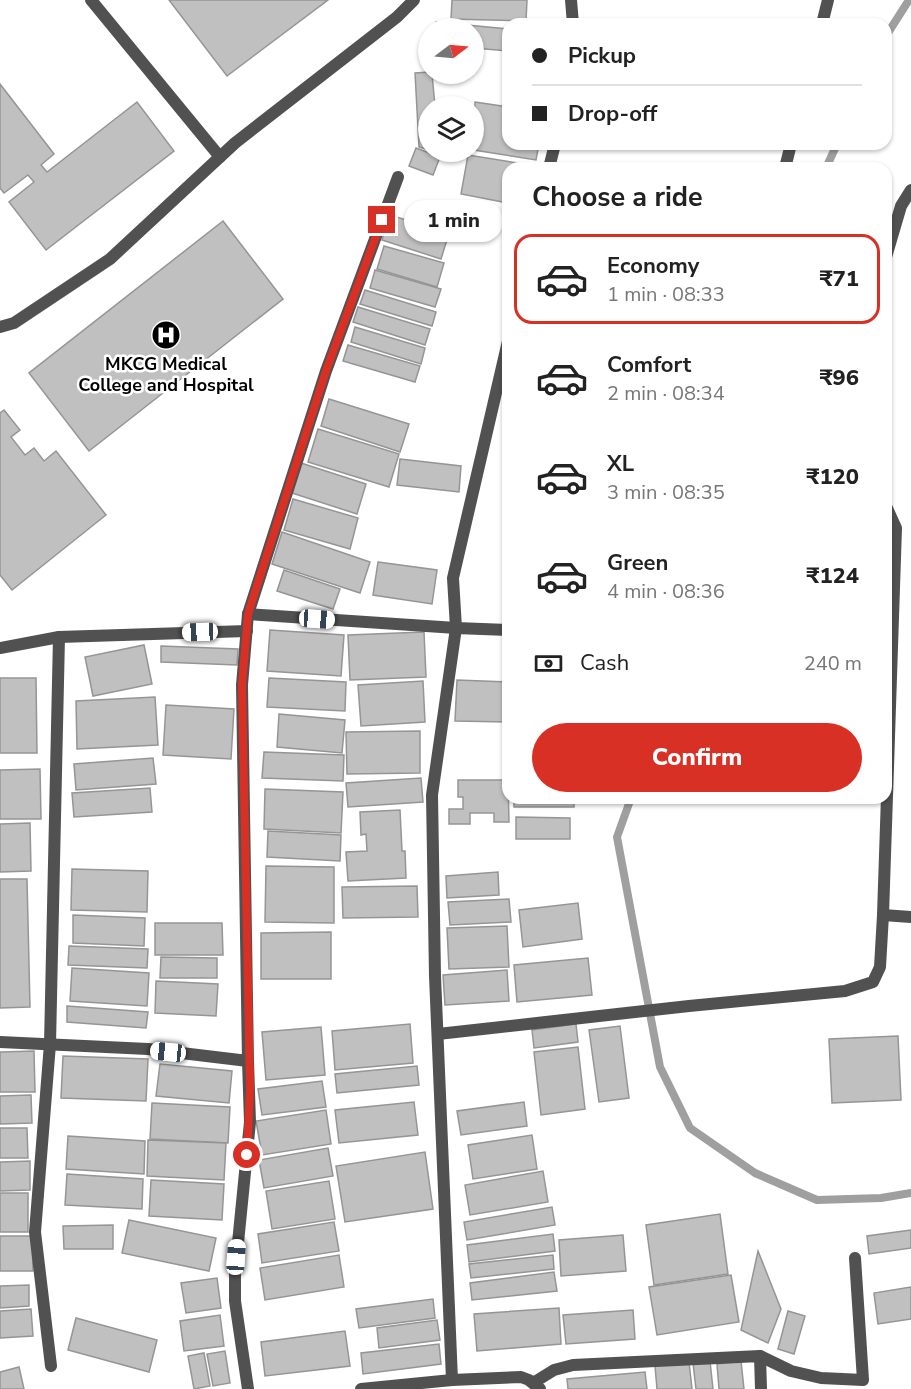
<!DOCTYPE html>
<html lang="en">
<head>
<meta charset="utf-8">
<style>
  body { margin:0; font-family:"Nunito Sans",sans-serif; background:#f6f6f6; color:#222; height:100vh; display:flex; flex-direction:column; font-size:22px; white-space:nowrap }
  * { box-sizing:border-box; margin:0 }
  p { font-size:20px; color:#767676 }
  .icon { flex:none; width:33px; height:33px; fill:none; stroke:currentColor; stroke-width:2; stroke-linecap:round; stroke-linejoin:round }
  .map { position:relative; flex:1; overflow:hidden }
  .side { position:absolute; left:502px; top:162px; width:390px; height:642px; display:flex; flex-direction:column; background:#fff; border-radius:18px; box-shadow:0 2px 4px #0004 }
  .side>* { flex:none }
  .hud { position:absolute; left:502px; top:18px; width:390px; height:132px; border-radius:18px; box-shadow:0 2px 4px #0004; display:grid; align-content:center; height:132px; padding:0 30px; background:#fff }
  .needle { width:39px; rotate:74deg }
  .fabs { position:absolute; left:418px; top:18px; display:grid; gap:12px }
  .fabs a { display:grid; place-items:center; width:66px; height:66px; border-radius:50%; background:#fff; box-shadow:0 2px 4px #0004; font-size:30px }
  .end { position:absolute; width:27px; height:27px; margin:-14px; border:8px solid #d93025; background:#fff; box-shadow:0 0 0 3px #fff }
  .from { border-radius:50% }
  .bubble { position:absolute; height:42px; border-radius:21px; background:#fff; box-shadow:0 2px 4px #0004; font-size:20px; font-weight:800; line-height:42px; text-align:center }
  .car { position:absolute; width:18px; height:36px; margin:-18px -9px; border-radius:8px; box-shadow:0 0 4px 2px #0007; background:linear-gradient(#fff 24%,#345 0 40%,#fff 0 76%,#345 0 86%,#fff 0) }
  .hud b { display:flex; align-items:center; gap:21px; height:57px; font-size:22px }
  .hud b+b { border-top:2px solid #e0e0e0 }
  .hud i { width:15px; height:15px; background:#222 }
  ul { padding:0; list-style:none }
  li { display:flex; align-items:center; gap:18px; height:90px; margin:0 12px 9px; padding:0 18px; border:3px solid transparent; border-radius:18px }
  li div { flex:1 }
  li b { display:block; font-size:22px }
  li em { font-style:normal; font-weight:800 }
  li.current { border-color:#d93025 }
  li>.icon { width:54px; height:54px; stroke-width:1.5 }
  h2 { padding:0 30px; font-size:27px; line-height:72px }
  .pay { display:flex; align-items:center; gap:15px; height:66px; padding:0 30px; font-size:22px }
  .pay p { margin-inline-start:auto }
  .primary-button { display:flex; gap:12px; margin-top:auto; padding:12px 30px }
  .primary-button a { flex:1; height:69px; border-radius:36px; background:#d93025; color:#fff; font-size:24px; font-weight:800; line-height:69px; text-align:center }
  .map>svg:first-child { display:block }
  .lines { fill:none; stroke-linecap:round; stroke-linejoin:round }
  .stream { stroke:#9f9f9f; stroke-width:8 }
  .building { fill:#c0c0c0; stroke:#959595; stroke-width:1.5 }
  .lane { stroke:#515151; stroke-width:12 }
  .street { stroke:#515151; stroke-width:12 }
  .route { stroke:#d93025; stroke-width:8 }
  .labels { text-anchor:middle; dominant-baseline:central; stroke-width:5; stroke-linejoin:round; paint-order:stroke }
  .poi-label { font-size:18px; font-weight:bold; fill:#000; stroke:#fff }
</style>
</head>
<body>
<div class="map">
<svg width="911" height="1389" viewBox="0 0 911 1389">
  <rect width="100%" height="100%" fill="#fff"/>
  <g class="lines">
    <g class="stream">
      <path d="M886,36L909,0"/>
      <path d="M826,168L837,144"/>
      <path d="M631,798L617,837L660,1067L690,1128L755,1173L817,1200L881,1198L911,1193"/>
    </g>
  </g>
  <g class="building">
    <path d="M169,0H328L227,76Z"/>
    <path d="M452,0H527L526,21L451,19Z"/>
    <path d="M436,22L508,29V51L474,48V28H436Z"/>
    <path d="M429,72V74H432L435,106H429V150L419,147L415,73Z"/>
    <path d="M0,84L54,154L41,165L47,172L137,102L174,151L46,250L9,202L34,182L28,175L4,193L0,188Z"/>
    <path d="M475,102L508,107V144H539L536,160L474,150Z"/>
    <path d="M416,148L440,157L433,175L409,166Z"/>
    <path d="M468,155L530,165V168H508V203L461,194Z"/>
    <path d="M390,215L449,233L441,259L382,240Z"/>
    <path d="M223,221L283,299L89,451L29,373Z"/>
    <path d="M384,246L444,263L437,287L377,269Z"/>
    <path d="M375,270L441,289L435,307L370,288Z"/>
    <path d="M365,290L436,312L432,326L360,304Z"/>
    <path d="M358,307L430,329L425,345L353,322Z"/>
    <path d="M355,327L425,348L421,364L351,342Z"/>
    <path d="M348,345L420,366L415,382L343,361Z"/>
    <path d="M329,399L409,424L400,452L321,426Z"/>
    <path d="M4,410L20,430L11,437L25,455L34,448L44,461L56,451L106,515L12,590L0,575V413Z"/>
    <path d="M318,429L399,454L389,487L308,462Z"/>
    <path d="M400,459L461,466L459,492L397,485Z"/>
    <path d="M301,463L366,484L357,514L292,493Z"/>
    <path d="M293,499L358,518L350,549L284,530Z"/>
    <path d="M282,532L370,562L360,593L272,564Z"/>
    <path d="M378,562L437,570L432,604L373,595Z"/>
    <path d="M284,570L340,589L333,609L277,591Z"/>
    <path d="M270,630L344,635L341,676L267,671Z"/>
    <path d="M424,632L426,677L350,680L348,635Z"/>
    <path d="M144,645L152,684L93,696L85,657Z"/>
    <path d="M161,646L238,649L237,665L161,662Z"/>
    <path d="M0,678H36L37,753H0Z"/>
    <path d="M269,678L346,682L345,711L267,707Z"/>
    <path d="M457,680L508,682L507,722L455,721Z"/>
    <path d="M423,681L425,722L361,726L358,685Z"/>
    <path d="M155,697L158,745L77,749L76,701Z"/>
    <path d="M166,705L234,709L231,759L163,755Z"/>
    <path d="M279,714L345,720L342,753L277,747Z"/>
    <path d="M420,731V773L347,774L346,732Z"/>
    <path d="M264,752L344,755L343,781L262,778Z"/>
    <path d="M153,758L156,784L76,790L74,764Z"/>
    <path d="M40,769L41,819H0V770Z"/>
    <path d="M421,778L423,802L348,807L346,783Z"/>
    <path d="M458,780H508L509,822H494V813H470V824H449V809H463V797H458Z"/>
    <path d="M150,788L152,812L74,817L72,793Z"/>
    <path d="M265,789L343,792L341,833L264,829Z"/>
    <rect x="514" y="798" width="60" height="9"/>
    <path d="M400,810L402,851H405L406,878L348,881L346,852L367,851L366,834L361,835L360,812Z"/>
    <path d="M516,817L570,818V839H516Z"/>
    <path d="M30,823L31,871L0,872V824Z"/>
    <path d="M268,831L341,835L340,861L267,857Z"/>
    <path d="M266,866L334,867V923L265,922Z"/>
    <path d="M72,869L148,871L147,912L71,910Z"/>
    <path d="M498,872L499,895L447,898L446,876Z"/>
    <path d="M0,879H27L30,1007L0,1008Z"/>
    <path d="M417,886L418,917L343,918L342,887Z"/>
    <path d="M509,899L511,922L450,925L448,902Z"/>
    <path d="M578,903L582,939L523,947L519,910Z"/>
    <path d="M73,915L145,918L144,946L73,943Z"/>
    <path d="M155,923H222L223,955H155Z"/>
    <path d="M507,926L509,967L449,969L447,928Z"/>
    <path d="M331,932V979H261V933Z"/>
    <path d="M69,946L148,949L147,968L68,965Z"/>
    <path d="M161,957L217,958V978H160Z"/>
    <path d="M588,958L592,995L517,1002L514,965Z"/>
    <path d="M72,968L149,973L147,1006L70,1001Z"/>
    <path d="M507,970L509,1001L445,1005L443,975Z"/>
    <path d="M156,981L218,984L216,1016L155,1013Z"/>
    <path d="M67,1006L148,1012L146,1028L67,1022Z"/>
    <path d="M410,1024L413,1063L335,1070L332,1031Z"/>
    <path d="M576,1024L578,1042L534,1048L532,1030Z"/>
    <path d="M620,1026L629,1098L599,1102L589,1030Z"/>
    <path d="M321,1027L325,1075L266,1080L262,1032Z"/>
    <path d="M898,1036L901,1100L832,1103L829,1039Z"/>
    <path d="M578,1047L585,1109L541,1115L534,1052Z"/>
    <path d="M34,1051L35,1092H0V1052Z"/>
    <path d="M63,1056L148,1059L146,1101L61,1098Z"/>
    <path d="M160,1064L232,1071L229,1103L156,1096Z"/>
    <path d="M417,1066L419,1085L337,1093L335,1074Z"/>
    <path d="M322,1081L326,1107L262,1115L258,1089Z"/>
    <path d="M31,1095L32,1123L0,1124V1096Z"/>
    <path d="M414,1102L418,1135L339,1143L335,1110Z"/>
    <path d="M524,1102L527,1126L461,1135L457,1111Z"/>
    <path d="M152,1103L230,1107L228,1143L150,1139Z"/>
    <path d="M326,1110L331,1144L262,1155L256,1121Z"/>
    <path d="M0,1128H27L28,1158H0Z"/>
    <path d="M532,1135L537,1169L473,1179L468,1145Z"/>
    <path d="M68,1136L145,1141L144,1174L66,1169Z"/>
    <path d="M148,1140L226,1143L224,1180L147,1176Z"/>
    <path d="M328,1148L333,1176L264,1188L259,1160Z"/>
    <path d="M425,1152L433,1209L345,1222L336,1166Z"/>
    <path d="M30,1161V1190L0,1191V1162Z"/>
    <path d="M543,1171L548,1202L470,1215L465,1185Z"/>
    <path d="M67,1174L143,1179L142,1209L65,1205Z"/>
    <path d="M151,1180L224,1184L222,1220L149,1216Z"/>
    <path d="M329,1181L335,1219L272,1229L266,1191Z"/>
    <rect x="0" y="1193" width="28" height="39"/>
    <path d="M552,1207L555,1225L467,1240L464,1222Z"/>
    <path d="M720,1214L728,1274L654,1285L646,1225Z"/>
    <path d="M129,1220L216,1238L209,1271L122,1253Z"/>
    <path d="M334,1222L339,1251L262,1263L258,1234Z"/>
    <path d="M113,1225V1249H64L63,1226Z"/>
    <path d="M911,1230V1248L869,1254L867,1236Z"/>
    <path d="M553,1234L555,1251L469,1262L467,1245Z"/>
    <path d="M623,1235L626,1271L561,1276L559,1240Z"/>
    <path d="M0,1236H32L33,1271H0Z"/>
    <path d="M758,1251L781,1309L768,1343L741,1330Z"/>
    <path d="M339,1255L344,1287L265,1300L260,1268Z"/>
    <path d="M553,1255L554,1269L471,1278L469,1264Z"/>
    <path d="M554,1272L557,1291L472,1300L470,1283Z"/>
    <path d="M731,1275L739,1322L657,1335L649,1287Z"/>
    <path d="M217,1278L221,1308L186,1313L181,1283Z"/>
    <path d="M29,1285V1306L0,1308V1286Z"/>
    <path d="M911,1287V1319L878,1324L874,1293Z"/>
    <path d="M433,1299L435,1318L359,1328L356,1309Z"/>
    <path d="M559,1308L561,1344L477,1351L474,1314Z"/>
    <path d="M31,1309L33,1336L0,1338V1311Z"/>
    <path d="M633,1310L635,1339L566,1344L563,1315Z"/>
    <path d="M788,1311L805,1316L794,1354L778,1349Z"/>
    <path d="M220,1315L224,1346L184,1351L180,1321Z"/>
    <path d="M76,1318L157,1340L149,1372L68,1350Z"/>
    <path d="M437,1320L440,1340L379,1348L377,1328Z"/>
    <path d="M345,1331L350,1366L265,1376L261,1342Z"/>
    <path d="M439,1344L441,1364L363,1374L361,1353Z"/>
    <path d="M225,1351L230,1383L213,1386L207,1354Z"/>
    <path d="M204,1353L210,1386L194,1389L188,1356Z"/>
    <path d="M710,1361L713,1389H696L693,1363Z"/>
    <path d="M741,1361L744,1389H719L717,1364Z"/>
    <path d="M689,1362L692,1389H657L655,1366Z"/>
    <path d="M19,1367L24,1389H0V1372Z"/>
    <path d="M645,1372L647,1389H568L567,1379Z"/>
  </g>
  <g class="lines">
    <g class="lane">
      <path d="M248,1389L235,1301V1273L250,1122L248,1061"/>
      <path d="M361,1389L452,1380"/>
    </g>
    <g class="street">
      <path d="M91,0L220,157"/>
      <path d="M571,0L573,24"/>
      <path d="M822,24L828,0"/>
      <path d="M549,168L555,144"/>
      <path d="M785,168L791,144"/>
      <path d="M886,257L901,206L911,190"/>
      <path d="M0,327L14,323L110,259L235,143L397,17L414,0"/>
      <path d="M508,341L453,578L456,628L432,795L435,976L452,1380L521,1377L529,1380L540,1389"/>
      <path d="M248,614L456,628L508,630"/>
      <path d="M0,648L59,637L247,631"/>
      <path d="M883,915L911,917"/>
      <path d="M438,1034L689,1006L845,991L873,982L880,967L883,915L896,528L886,506"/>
      <path d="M0,1042L148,1049L248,1061L242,685L248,614L326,371L398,177"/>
      <path d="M760,1356L791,1371L821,1378L863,1380L855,1258"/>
      <path d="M51,1366L35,1232L50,1044L59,637"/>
      <path d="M533,1383L554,1370L573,1365L760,1356L761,1389"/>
    </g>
  </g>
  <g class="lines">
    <path class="route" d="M247,1155L250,1089L242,685L248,614L326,371L382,220"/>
  </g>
  <defs>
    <g id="hospital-disc" transform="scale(1.5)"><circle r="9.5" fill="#000" stroke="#fff"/><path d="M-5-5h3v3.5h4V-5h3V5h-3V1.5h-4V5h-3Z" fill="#fff"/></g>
  </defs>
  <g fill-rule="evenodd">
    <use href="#hospital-disc" x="166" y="335"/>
  </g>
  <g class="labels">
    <g class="poi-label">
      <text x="166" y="364">MKCG Medical<tspan x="166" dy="21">College and Hospital</tspan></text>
    </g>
  </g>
</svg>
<div class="fabs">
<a><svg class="needle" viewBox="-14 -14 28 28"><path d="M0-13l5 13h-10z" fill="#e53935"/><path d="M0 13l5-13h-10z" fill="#767676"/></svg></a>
<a><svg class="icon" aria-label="layers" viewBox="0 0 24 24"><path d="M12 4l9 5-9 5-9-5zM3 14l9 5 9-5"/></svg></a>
</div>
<i class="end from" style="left:247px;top:1155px"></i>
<i class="end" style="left:382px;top:220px"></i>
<div class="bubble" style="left:404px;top:200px;width:99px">1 min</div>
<i class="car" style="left:317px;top:619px;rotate:94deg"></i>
<i class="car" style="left:200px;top:632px;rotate:268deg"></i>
<i class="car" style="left:168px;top:1052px;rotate:276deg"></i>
<i class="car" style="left:236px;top:1257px;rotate:4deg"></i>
<div class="hud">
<b><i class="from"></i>Pickup</b>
<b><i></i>Drop-off</b>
</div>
<section class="side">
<h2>Choose a ride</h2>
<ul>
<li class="current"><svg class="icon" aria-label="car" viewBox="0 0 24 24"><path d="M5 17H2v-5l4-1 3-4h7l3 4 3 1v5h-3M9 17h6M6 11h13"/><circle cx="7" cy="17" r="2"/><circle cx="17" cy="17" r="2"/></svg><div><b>Economy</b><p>1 min · 08:33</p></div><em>₹71</em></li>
<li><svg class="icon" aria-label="car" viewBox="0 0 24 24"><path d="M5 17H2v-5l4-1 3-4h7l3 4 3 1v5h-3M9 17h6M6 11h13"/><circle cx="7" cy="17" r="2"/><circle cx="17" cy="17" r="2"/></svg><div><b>Comfort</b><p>2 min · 08:34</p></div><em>₹96</em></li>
<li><svg class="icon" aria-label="car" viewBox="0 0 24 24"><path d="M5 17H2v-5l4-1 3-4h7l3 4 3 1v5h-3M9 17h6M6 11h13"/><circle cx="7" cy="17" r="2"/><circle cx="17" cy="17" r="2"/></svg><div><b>XL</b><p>3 min · 08:35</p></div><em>₹120</em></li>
<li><svg class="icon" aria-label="car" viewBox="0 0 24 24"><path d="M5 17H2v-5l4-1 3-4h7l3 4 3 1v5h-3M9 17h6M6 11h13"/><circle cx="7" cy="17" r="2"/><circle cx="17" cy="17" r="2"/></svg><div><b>Green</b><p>4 min · 08:36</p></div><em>₹124</em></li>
</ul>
<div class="pay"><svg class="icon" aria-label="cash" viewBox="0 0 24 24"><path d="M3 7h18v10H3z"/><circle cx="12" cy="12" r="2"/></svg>Cash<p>240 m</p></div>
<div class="primary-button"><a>Confirm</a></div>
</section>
</div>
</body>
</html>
